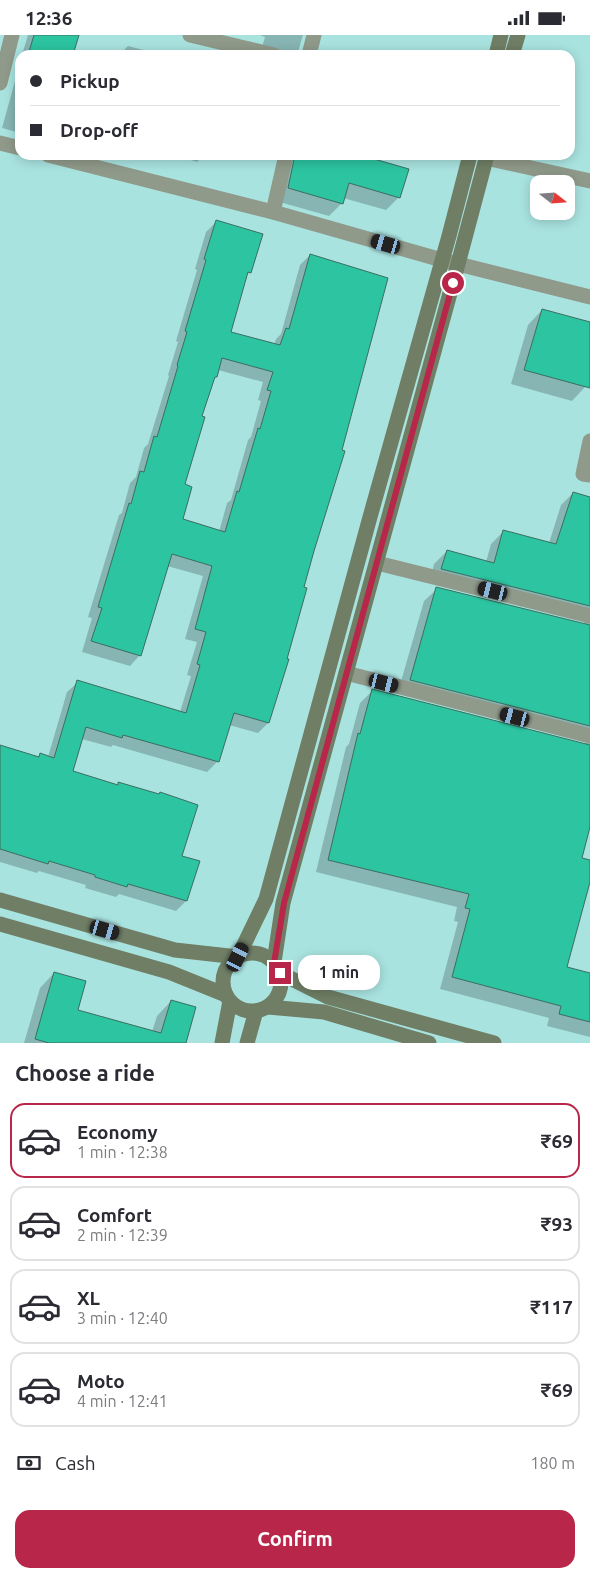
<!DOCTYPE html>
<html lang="en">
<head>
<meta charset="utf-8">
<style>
  body { margin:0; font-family:Ubuntu,sans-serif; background:#f7f7f7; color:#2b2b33; height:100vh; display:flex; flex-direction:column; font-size:19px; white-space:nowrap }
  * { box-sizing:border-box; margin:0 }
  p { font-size:16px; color:#7c7c81 }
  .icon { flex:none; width:28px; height:28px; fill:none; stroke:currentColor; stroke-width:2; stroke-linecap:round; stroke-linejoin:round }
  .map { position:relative; height:1008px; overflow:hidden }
  .details { display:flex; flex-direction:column; background:#fff; flex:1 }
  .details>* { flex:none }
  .hud { position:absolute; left:15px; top:15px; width:560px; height:110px; border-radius:15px; box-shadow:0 2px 12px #0003; display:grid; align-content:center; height:110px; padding:0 15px; background:#fff }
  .needle { width:32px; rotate:107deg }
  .tools { position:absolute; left:530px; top:140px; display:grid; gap:10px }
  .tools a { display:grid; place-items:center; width:45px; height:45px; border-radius:10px; background:#fff; box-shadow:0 2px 12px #0003; font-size:25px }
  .end { position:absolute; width:22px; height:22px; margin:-11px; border:6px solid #b8274a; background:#fff; box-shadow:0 0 0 2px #fff }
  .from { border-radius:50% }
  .bubble { position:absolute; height:35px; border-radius:15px; background:#fff; box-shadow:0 2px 12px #0003; font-size:16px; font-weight:700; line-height:35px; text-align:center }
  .car { position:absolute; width:15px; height:30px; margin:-15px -8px; border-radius:6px; box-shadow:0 0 4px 1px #0007; background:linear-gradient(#222 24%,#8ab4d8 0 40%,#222 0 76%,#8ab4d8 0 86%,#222 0) }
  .hud b { display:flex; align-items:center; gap:18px; height:48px; font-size:19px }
  .hud b+b { border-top:1px solid #e1e1e2 }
  .hud i { width:12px; height:12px; background:#2b2b33 }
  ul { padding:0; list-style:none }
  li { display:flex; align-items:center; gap:15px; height:75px; margin:0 10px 8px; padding:0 5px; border:2px solid #e1e1e2; border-radius:15px }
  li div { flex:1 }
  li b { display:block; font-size:19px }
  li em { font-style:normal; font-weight:700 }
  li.on { border-color:#b8274a }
  li>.icon { width:45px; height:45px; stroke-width:1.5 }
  h2 { padding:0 15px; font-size:22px; line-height:60px }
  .pay { display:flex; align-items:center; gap:12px; height:55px; padding:0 15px; font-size:19px }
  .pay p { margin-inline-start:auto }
  .primary-button { display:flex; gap:10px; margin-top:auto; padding:10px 15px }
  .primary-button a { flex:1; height:58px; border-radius:15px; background:#b8274a; color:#fff; font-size:20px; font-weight:700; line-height:58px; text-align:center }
  .status { display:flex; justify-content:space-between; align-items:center; height:35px; padding:0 25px; background:#fff; direction:ltr }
  .status svg { height:14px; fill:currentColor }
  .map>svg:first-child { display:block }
  .shadow { fill:#0003; fill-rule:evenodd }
  .building { fill:#2cc4a1; stroke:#3c6e5f; fill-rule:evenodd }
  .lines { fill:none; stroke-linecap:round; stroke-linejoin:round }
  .street { stroke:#909a8a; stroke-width:15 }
  .secondary { stroke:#6f7e65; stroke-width:15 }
  .route { stroke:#b8274a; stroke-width:6 }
</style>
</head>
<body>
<div class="status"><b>12:36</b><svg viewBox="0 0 49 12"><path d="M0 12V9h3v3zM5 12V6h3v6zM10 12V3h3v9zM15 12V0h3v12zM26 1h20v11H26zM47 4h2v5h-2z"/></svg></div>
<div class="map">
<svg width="590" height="1008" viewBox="0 0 590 1008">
  <rect width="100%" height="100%" fill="#a9e3e0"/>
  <g class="shadow">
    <path d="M28,0H77L72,20H22Z"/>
    <path d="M260,0H303L297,20L260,19L265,2Z"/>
    <path d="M128,11L155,18L154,20H119Z"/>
    <path d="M20,28V98L2,93Z"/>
    <path d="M176,120H204L197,127Z"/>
    <path d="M283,120H355L399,162L386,175L343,163L342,168L329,181L276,166Z"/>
    <path d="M216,187L250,237L246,241L229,298L274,310L276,304L281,299L300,230L310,220L313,515L268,688L258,698L229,690L218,726L207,737L113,710L111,712L82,704L72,737L116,751L119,748L181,821L198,826L186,866L176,876L119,859L116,862L85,853L86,850L39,836L37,838L0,827V712L37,723L40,720L48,722L67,657L78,647L180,677L191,641L187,640L197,607L185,604L203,541L167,531L140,620L130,631L82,617L92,583L88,582L119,480L122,478L130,448L136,442L144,413L148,409L169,341L168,340L178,307L176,306L197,235L195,234L206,197ZM218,335L263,347L258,365L261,366L251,402L248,405L231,465L227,468L219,497L181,485L184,450L201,382L212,345L216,342Z"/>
    <path d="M542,275L590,289V338L586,351L572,366L511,349L528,290Z"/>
    <path d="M573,458L590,464V787L580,824L590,826V843L566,933L590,939V1002L547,991L549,983L440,954L458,887L454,886L457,872L316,837L346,712L349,709L360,668L372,656L587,711L585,707L398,657L424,566L437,554L588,591L580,584L430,547L434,529L447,516L486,527L491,509L503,497L549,508L561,470Z"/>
    <path d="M54,938L77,976L152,997L157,981L171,966L195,973L185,1008H24L40,953Z"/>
  </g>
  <g class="building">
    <path d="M34,0H79L73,20H28Z"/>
    <path d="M295,120H360L409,134L400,163L349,148L343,169L288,153Z"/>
    <path d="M216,185L263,199L251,238L248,237L231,297L280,310L286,293L289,294L310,219L388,243L342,415L345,416L314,516L304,552L307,553L287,624H289L269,688L234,678L219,727L123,700L122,703L86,692L73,736L118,750V747L159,759L160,757L198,770L182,821L200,826L187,866L128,849L127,852L95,842V840L49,826L48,829L0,814V710L39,722L40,718L54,723L77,645L186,678L200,630L197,629L206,597L195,594L212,531L172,519L141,621L91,606L102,573L98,572L129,468L131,469L140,436L144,437L154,401L157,402L178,331L177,330L187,297L185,296L206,225L204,224ZM222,323L273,337L267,355L271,356L260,394L258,393L239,457L237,456L225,497L183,484L192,452L185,449L205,382L202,381L215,342H217Z"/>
    <path d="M542,274L590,287V353L524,335Z"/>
    <path d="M573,457L590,462V571L441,534L447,515L494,528L503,495L556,509Z"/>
    <path d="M436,552L590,590V691L410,645Z"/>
    <path d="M372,654L590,710V792L582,823L590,825V847L567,932L590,938V987L559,979L561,971L452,942L470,874L465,873L469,859L328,825L358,698L360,699Z"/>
    <path d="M54,937L86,946L78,975L161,998L171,965L196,972L186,1008H49L35,1004Z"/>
  </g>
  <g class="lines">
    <g class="street">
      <path d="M190,0L274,20"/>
      <path d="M309,20L314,0"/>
      <path d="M0,48L12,0"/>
      <path d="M0,108L20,113"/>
      <path d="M48,120L273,177L442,225L590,262"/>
      <path d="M486,123L590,146"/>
      <path d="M273,177L286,120"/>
      <path d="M590,406L583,439L590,440"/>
      <path d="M377,528L590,581"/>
      <path d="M346,638L590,701"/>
    </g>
    <g class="secondary">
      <path d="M496,20L501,0"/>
      <path d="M512,20L518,0"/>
      <path d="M0,865L175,915L238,922L266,864L370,482L449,201L470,120"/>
      <path d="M0,889L169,937L226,960"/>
      <circle cx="252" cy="947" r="29"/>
      <path d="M274,927L283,868L458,229L487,120"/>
      <path d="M280,938L328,962L494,1008"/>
      <path d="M268,972L324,977L429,1008"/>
      <path d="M222,1008L230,966"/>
      <path d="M247,1008L256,976"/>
    </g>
  </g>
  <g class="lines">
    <path class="route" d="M280,938L274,928L284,868L453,248"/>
  </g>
</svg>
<div class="tools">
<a><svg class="needle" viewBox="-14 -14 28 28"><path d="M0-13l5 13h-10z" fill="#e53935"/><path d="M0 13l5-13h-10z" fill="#7c7c81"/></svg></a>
</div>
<i class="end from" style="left:453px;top:248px"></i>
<i class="end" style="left:280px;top:938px"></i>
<div class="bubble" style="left:298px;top:920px;width:82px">1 min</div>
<i class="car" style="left:386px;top:209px;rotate:286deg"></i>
<i class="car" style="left:493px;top:556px;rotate:284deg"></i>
<i class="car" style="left:384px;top:648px;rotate:104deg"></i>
<i class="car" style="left:515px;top:682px;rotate:285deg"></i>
<i class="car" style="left:105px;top:895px;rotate:106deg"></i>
<i class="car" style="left:238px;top:922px;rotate:26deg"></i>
<div class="hud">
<b><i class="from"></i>Pickup</b>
<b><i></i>Drop-off</b>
</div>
</div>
<section class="details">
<h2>Choose a ride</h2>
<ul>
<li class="on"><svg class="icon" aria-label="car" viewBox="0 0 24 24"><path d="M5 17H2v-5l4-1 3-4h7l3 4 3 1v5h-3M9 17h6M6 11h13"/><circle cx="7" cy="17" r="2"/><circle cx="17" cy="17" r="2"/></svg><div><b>Economy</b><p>1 min · 12:38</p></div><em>₹69</em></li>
<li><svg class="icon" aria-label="car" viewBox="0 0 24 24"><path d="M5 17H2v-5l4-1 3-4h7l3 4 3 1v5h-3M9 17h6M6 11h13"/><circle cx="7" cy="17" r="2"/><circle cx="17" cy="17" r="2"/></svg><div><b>Comfort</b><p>2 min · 12:39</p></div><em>₹93</em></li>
<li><svg class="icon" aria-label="car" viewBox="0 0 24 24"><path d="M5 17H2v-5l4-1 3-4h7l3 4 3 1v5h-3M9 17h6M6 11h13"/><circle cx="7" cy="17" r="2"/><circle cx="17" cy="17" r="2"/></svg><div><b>XL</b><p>3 min · 12:40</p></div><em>₹117</em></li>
<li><svg class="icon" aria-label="car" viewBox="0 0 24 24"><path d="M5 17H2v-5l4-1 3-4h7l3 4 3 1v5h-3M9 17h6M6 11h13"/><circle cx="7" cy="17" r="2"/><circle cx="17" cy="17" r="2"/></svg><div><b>Moto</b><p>4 min · 12:41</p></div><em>₹69</em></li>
</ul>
<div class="pay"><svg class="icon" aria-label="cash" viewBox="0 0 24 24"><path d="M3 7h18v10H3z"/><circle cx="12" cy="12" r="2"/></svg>Cash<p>180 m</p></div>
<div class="primary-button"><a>Confirm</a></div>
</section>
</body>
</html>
